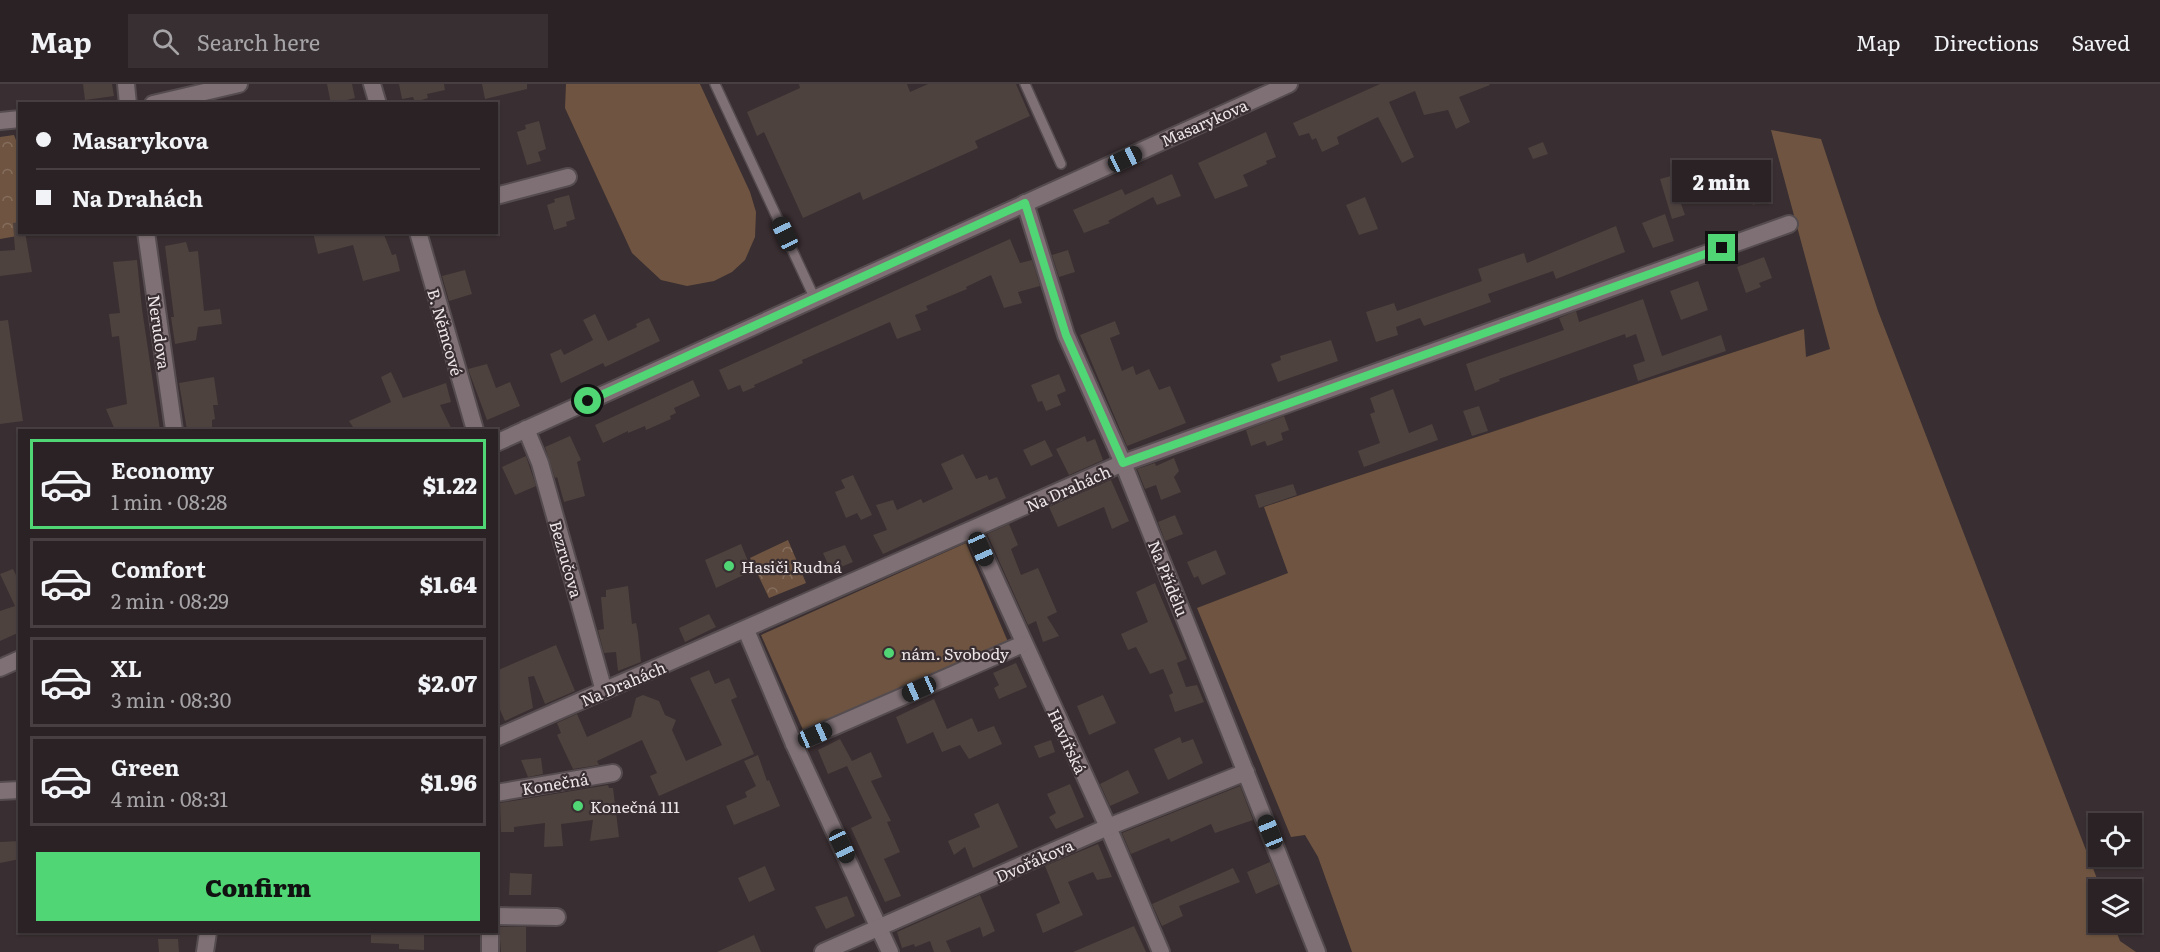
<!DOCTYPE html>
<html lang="en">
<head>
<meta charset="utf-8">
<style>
  body { margin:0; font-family:Literata,serif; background:#372f32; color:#f1f3f6; height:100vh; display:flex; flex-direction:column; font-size:22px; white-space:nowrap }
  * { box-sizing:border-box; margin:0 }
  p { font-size:20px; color:#a6a4a7 }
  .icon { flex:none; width:33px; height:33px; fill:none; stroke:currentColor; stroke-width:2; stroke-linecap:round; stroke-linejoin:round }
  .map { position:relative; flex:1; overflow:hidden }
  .panel { position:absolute; left:18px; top:345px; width:480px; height:504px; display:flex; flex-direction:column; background:#2b2225; border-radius:0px; box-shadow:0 2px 4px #0004,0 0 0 2px #473f42 }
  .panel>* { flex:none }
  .top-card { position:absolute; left:18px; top:18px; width:480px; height:132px; border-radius:0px; box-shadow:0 2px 4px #0004,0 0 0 2px #473f42; display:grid; align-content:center; height:132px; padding:0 18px; background:#2b2225 }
  .buttons { position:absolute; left:2088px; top:729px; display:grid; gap:12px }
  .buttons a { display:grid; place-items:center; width:54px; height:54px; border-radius:0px; background:#2b2225; box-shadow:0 2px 4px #0004,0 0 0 2px #473f42; font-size:30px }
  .end { position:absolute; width:27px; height:27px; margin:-14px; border:8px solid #50d674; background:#111; box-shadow:0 0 0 3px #111 }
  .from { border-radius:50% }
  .bubble { position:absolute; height:42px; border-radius:0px; background:#2b2225; box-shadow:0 2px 4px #0004,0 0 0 2px #473f42; font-size:20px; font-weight:800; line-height:42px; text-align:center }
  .car { position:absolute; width:18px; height:36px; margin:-18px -9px; border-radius:8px; box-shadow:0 0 4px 2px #0007; background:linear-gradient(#222 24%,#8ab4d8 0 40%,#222 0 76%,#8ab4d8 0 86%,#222 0) }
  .top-card b { display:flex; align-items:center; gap:21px; height:57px; font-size:22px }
  .top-card b+b { border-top:2px solid #473f42 }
  .top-card i { width:15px; height:15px; background:#f1f3f6 }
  ul { padding:10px 0 0; list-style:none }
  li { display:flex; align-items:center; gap:18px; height:90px; margin:0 12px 9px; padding:0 6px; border:3px solid #473f42; border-radius:0px }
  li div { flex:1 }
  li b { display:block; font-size:22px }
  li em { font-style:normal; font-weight:800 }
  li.on { border-color:#50d674 }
  li>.icon { width:54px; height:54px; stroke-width:1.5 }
  .primary-button { display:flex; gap:12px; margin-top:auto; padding:12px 18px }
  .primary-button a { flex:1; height:69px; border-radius:0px; background:#50d674; color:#111; font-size:24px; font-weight:800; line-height:69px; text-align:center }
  header { display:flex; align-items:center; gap:36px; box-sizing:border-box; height:84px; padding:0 30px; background:#2b2225; border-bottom:2px solid #473f42 }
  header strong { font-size:28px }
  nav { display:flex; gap:33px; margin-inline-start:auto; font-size:21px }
  .search { width:420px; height:54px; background:#372f32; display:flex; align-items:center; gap:15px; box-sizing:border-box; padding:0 21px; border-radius:0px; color:#a6a4a7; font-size:22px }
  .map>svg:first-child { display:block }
  .grass { fill:#6f5541 }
  .forest { fill:url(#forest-crowns) }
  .building { fill:#4e423f }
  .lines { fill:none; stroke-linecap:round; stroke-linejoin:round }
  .service-casing { stroke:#554c4f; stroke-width:12 }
  .minor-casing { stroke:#554c4f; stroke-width:20 }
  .secondary-casing { stroke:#554c4f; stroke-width:20 }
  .service { stroke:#7e7074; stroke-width:9 }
  .minor { stroke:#7e7074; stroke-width:16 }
  .secondary { stroke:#7e7074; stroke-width:16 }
  .route { stroke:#50d674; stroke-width:8 }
  .poi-dot { fill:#50d674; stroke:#392e31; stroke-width:2 }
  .labels { text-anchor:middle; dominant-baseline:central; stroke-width:4.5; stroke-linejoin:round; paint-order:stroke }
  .street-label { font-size:16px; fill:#ede6e8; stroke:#392e31 }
  .poi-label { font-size:16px; fill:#ede6e8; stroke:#392e31; text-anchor:start }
</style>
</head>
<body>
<header>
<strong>Map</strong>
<div class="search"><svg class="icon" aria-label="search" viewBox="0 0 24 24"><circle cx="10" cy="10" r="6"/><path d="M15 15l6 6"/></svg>Search here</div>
<nav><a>Map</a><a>Directions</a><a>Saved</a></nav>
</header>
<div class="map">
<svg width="2160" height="868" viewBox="0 0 2160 868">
  <defs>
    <pattern id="forest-crowns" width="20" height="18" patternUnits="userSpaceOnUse" patternTransform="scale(1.5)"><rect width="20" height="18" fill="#6f5541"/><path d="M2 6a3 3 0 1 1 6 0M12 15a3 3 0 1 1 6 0" fill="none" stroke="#846d5c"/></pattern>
  </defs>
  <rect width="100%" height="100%" fill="#392e31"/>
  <g class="grass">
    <path d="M566,0H700L750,108L756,128L755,153L745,176L732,188L714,197L687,202L661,196L632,169L565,24Z"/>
    <path d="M1771,46L1821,55L1878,227L2101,805L2098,806V838L2113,839L2120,857L2136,868H1352L1318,773L1305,751L1291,753L1197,524L1288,489L1264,423L1804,245L1806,273L1830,265Z"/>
    <path d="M966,459L1008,558L804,648L761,551Z"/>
  </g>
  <g class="forest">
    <path d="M14,51L19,64L20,148L34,149L0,155V53Z"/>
    <path d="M788,456L806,499L769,514L750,474Z"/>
  </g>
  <g class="building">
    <path d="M83,0H112L114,12L85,16Z"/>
    <path d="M327,0H352L355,14L331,20Z"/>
    <path d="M399,0H444L445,6L427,10L428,14L415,18L413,13L402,15Z"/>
    <path d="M482,0H527V5L485,15Z"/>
    <path d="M799,0H907L910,8L928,0H1016L1030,32L975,57L978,64L863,116L860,108L803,134L764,48L757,52L747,28L800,4Z"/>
    <path d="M1380,0H1489L1490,1L1459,13L1470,38L1456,45L1448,26L1424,31L1415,7L1389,18L1414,73L1402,79L1378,33L1337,53L1339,60L1322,68L1316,54L1312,56L1309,49L1299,52L1293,39Z"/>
    <path d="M539,37L546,65L538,68L541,77L527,81L517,48L526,45L525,41Z"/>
    <path d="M1266,48L1276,73L1266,77L1267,80L1243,91L1248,102L1215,115L1198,79Z"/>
    <path d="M1543,58L1548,70L1533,75L1528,64Z"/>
    <path d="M1172,90L1181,112L1157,121L1153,113L1108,137L1110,139L1084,149L1073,126L1122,105L1125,111Z"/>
    <path d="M1765,91L1773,113L1753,121L1744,98Z"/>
    <path d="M1671,92L1685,131L1672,135L1660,95Z"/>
    <path d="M569,111L575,135L566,138L567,142L554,146L547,121L555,118L554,115Z"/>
    <path d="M1365,113L1378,145L1359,151L1346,121Z"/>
    <path d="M1665,130L1674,157L1653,164L1642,139Z"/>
    <path d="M20,138V148H25L32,188L0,192V167L15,166L13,139Z"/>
    <path d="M1616,142L1625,168L1556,195L1553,187L1488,210L1491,218L1424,242L1420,234L1396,243L1398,251L1376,258L1366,228L1394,219L1397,227L1482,197L1478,185L1524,169L1527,179Z"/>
    <path d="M313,148H383L392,171L396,170L400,187L363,197L353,161L318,170Z"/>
    <path d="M1010,155L1020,179L1032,176L1040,202L1018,208L1022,219L1004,224L991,191L966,203L967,205L926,222L928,226L915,231L921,246L897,255L890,238L802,276L803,279L754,301L755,303L743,308L740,301L728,306L719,286Z"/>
    <path d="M186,158L189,168L198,167L204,227L220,225L222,240L198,243L196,256L175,260L171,233H174L165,162Z"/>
    <path d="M1068,166L1075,188L1059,193L1052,171Z"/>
    <path d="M1764,173L1772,194L1759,199L1761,203L1746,209L1737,183Z"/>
    <path d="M137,176L142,225L160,346H115L106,325L127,320L119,252L112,253L109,230L120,229L113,178Z"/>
    <path d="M465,186L472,210L449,217L442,192Z"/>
    <path d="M1698,197L1708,226L1681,236L1670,207Z"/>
    <path d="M1643,215L1662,272L1721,251L1726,267L1638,297L1633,281L1645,277L1636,250L1626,254L1625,250L1499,295L1500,297L1475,307L1466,280L1564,246L1559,234L1576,227L1579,238Z"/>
    <path d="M595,230L608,257L637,243L636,240L649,234L660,257L605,283L603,279L561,299L550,270L561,265L564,271L593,256L583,236Z"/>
    <path d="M8,236L23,337L0,340V237Z"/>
    <path d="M1115,237L1120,250L1110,254L1122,287L1133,282L1136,291L1149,285L1159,306L1170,302L1186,339L1127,362L1080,251Z"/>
    <path d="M1331,256L1338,277L1278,298L1271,280L1281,276L1280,272Z"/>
    <path d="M487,280L496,304L510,298L520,322L487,336L468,285Z"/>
    <path d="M391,288L403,314L446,299L451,318L440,321L452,346H355L349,337L391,318L381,293Z"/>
    <path d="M1059,290L1066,307L1057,311L1061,321L1046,327L1042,317L1038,318L1031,301Z"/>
    <path d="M214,293L218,321H213L215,335L212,336V346H187L179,299Z"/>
    <path d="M693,296L700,312L674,324L676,329L670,332L671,335L646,346L645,342L628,349V347L603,359L595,341Z"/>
    <path d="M1393,305L1409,349L1432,340L1438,356L1364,383L1358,367L1380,359L1370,330L1375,328L1370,314Z"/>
    <path d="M1479,322L1488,347L1472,352L1463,327Z"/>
    <path d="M1284,332L1289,346L1281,349L1283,356L1267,362L1265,357L1251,362L1246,346Z"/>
    <path d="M570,352L581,376L577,378L585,412L564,418L557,393L555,394L545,363Z"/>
    <path d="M1085,352L1087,358L1095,355L1103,376L1069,391L1056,365Z"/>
    <path d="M1045,356L1053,372L1031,382L1023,366Z"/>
    <path d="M963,370L976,395L987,391L989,396L997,393L1006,414L883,470L873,451L887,446L876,421L893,416L897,426L921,415L923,419L953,405L941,380Z"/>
    <path d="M526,372L536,402L515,411L502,383Z"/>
    <path d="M1174,374L1179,387L1174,393L1181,408L1161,416L1156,401L1145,405L1137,385L1155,379L1156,382Z"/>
    <path d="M853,391L872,431L861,436L857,429L846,434L835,408L845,404L841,396Z"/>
    <path d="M1111,396L1129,437L1112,445L1104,423L1058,443L1049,423Z"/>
    <path d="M1293,400L1297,411L1259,424L1255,411Z"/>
    <path d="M1175,431L1183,450L1165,457L1158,438Z"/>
    <path d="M1009,440L1018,461L1011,465L1021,491L1038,484L1057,528L1047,533L1059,552L1043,558L1036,537L1028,541L987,450Z"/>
    <path d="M741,460L752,487L716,504L705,476Z"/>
    <path d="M845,461L853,478L831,487L823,469Z"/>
    <path d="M1216,466L1226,490L1202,501L1198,492L1194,494L1187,478Z"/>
    <path d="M13,485L20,499V548L0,557V527L15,522L0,490Z"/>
    <path d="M1155,499L1187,575L1177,579L1186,603L1197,601L1204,618L1175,628L1169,611L1173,609L1163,585L1150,590L1136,563L1128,566L1121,550L1148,538L1136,508Z"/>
    <path d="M628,502L632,540L636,539L638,549L641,578L618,587L616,568L604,569L598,546L604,545L601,513H606V506Z"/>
    <path d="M709,530L716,543L685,558L679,544Z"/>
    <path d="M556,561L575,607L545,620L534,592L528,593L533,624L505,637L496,617V587Z"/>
    <path d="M1016,579L1027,603L999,615L994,604L999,601L993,589Z"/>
    <path d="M709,586L715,600L729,594L737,613L731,616L754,670L659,712L650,692L657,689L642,656L597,677L599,681L573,685L557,651L561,649L557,639L577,630L587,653L631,633L636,614L643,611L659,617L665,631L676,636L672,646L686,677L722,661L690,594Z"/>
    <path d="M1103,611L1116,639L1089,651L1077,622Z"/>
    <path d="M934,615L947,645L972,634L978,648L994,642L1002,660L969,675L960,661L942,668L933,648L907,660L896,633Z"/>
    <path d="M1180,653L1182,659L1193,655L1203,679L1168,696L1154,665Z"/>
    <path d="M840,655L852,677L871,668L882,693L871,697L891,737L887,738L900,768L884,775L901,812L885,818L851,744L872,734L847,682L828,690L818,666Z"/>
    <path d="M1051,656L1055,668L1039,674L1034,662Z"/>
    <path d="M758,671L767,697L769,696L780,722L734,741L726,722L747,713L745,708L756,702L744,677Z"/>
    <path d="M541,674L543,690L528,693L521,676Z"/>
    <path d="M1128,686L1139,709L1110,722L1100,700Z"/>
    <path d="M1070,700L1084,733L1056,745L1049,733L1056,729L1047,710Z"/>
    <path d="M608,701L609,704H613L619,753L590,757L593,736L561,740L563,762L544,763L545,739L514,743V748H501L500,719Z"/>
    <path d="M1240,702L1253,736L1215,749L1211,740L1171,758L1169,754L1131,770L1122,749Z"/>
    <path d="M998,719L1018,763L973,784L965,763L954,771L948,757L980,743L974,730Z"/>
    <path d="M20,757V775L0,779V758Z"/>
    <path d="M1098,760L1112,793L1097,796L1093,788L1068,798L1083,831L1043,849L1036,830L1060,819L1045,782Z"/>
    <path d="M1270,778L1279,800L1256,810L1247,788Z"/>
    <path d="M765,782L775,806L749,818L738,794Z"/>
    <path d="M1233,784L1240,798L1179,822L1183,832L1162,842L1152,820Z"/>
    <path d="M510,789L532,790L531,811H509Z"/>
    <path d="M980,811L995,847L983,853L980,843L946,857L951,868H934L930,857L915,863L914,860L902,864L897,848Z"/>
    <path d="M847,812L855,832L826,845L815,823Z"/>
    <path d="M1134,842L1146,868H1073Z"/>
    <path d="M499,843H526V868H501Z"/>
    <path d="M371,848H424V866L399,865V860L371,859Z"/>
    <path d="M754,851L761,868H717Z"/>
    <path d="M158,855H178L179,868H159Z"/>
  </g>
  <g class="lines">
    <g class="service-casing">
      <g id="service">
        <path d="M715,0L815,215"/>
        <path d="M1025,0L1061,80"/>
      </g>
    </g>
    <g class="minor-casing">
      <g id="minor">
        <path d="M126,0L128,20"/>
        <path d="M372,0L378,20"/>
        <path d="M153,20L239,0"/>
        <path d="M0,37L20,35"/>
        <path d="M496,112L568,93"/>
        <path d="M1025,119L1066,251L1123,379L1317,868"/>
        <path d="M146,148L174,346"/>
        <path d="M418,148L475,346"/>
        <path d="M526,345L540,379L604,607"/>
        <path d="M973,446L1108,743L1161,868"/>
        <path d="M746,546L794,660L890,868"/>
        <path d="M496,654L1123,379L1789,140"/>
        <path d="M794,660L1023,560"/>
        <path d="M0,707L20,706"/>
        <path d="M496,709L613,689"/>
        <path d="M496,832L557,833"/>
        <path d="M490,848V868"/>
        <path d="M205,868L208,848"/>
        <path d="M823,868L1108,743L1246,688"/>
      </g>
    </g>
    <g class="secondary-casing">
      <g id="secondary">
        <path d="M496,359L1289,0"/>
        <path d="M0,584L20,575"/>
      </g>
    </g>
    <use href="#service" class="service"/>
    <use href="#minor" class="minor"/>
    <use href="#secondary" class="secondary"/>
  </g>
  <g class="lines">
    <path class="route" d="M588,317L1025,119L1066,251L1123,379L1722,164"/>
  </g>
  <g class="poi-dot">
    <circle cx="729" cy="482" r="6"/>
    <circle cx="889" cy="569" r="6"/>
    <circle cx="578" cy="722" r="6"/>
  </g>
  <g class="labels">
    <g class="street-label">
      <text transform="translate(1204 38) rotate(-24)">Masarykova</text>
      <text transform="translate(160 248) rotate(82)">Nerudova</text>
      <text transform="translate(446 248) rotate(74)">B. Němcové</text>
      <text transform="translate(1068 404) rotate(-24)">Na Drahách</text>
      <text transform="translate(567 475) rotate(74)">Bezručova</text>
      <text transform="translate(1169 494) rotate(68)">Na Přídělu</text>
      <text transform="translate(623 599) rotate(-23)">Na Drahách</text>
      <text transform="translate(1068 657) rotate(65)">Havířská</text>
      <text transform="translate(555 699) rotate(-9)">Konečná</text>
      <text transform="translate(1034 776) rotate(-24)">Dvořákova</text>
    </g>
    <g class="poi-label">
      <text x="741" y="482">Hasiči Rudná</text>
      <text x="901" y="569">nám. Svobody</text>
      <text x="590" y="722">Konečná 111</text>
    </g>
  </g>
</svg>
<div class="buttons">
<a><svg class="icon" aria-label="locate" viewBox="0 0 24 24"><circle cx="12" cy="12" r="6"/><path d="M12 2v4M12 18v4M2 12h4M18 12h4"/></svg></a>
<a><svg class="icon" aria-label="layers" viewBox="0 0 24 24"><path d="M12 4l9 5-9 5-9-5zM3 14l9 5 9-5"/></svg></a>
</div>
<i class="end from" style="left:588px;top:317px"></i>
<i class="end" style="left:1722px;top:164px"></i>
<div class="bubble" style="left:1672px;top:76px;width:99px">2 min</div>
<i class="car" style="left:1125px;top:75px;rotate:65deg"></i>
<i class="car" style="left:785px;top:150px;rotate:335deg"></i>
<i class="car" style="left:981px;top:465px;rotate:156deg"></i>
<i class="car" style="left:919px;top:605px;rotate:246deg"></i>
<i class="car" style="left:815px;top:651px;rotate:66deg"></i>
<i class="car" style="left:1270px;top:748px;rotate:338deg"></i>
<i class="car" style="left:842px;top:762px;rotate:155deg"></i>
<div class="top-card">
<b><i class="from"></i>Masarykova</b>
<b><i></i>Na Drahách</b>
</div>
<section class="panel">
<ul>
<li class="on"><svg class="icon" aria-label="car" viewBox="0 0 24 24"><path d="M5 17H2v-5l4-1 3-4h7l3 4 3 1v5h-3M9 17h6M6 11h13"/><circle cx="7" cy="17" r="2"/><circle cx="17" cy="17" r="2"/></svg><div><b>Economy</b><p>1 min · 08:28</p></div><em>$1.22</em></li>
<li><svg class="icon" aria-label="car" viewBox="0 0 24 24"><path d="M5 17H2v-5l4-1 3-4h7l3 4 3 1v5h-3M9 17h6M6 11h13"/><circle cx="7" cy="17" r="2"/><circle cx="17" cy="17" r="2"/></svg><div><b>Comfort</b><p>2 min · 08:29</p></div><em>$1.64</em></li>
<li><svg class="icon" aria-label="car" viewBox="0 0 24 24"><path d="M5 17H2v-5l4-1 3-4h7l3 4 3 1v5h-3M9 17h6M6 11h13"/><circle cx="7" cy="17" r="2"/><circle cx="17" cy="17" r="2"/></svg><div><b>XL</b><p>3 min · 08:30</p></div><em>$2.07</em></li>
<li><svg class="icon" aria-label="car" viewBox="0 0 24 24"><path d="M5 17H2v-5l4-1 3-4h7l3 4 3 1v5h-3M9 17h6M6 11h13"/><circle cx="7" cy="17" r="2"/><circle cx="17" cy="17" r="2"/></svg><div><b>Green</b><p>4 min · 08:31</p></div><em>$1.96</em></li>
</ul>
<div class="primary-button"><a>Confirm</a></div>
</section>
</div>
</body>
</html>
